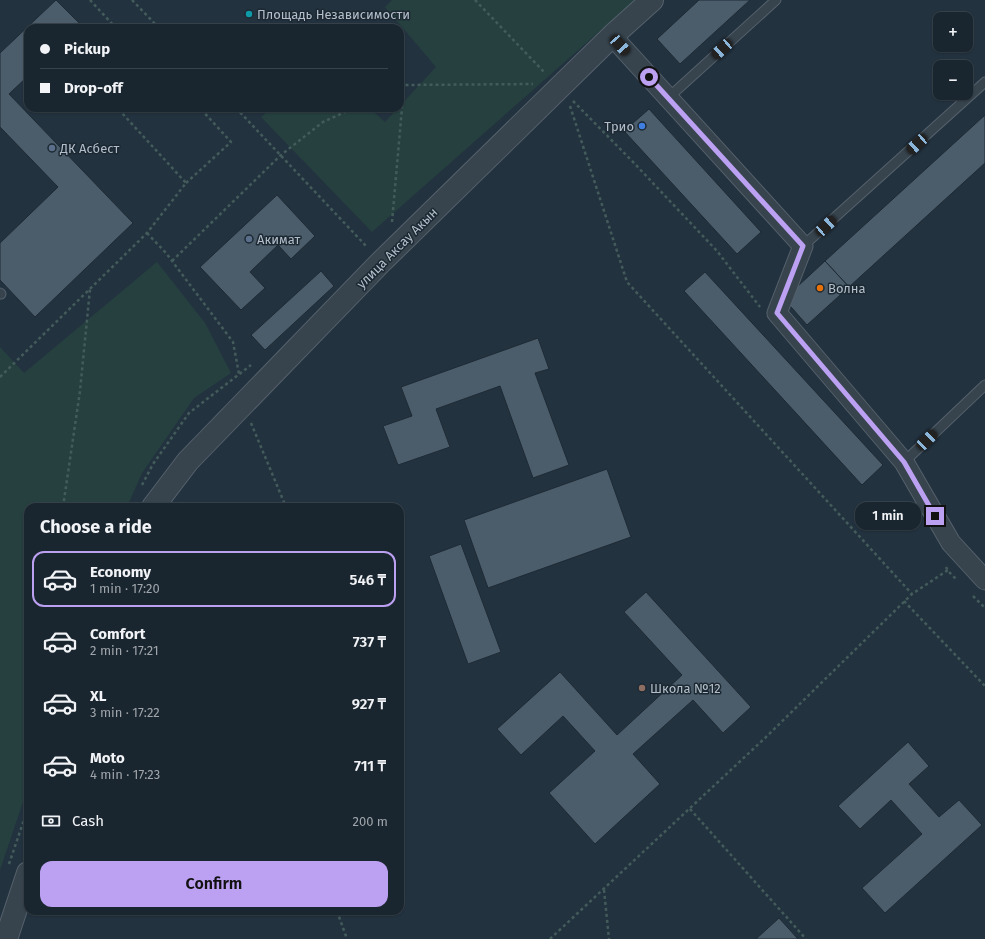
<!DOCTYPE html>
<html lang="en">
<head>
<meta charset="utf-8">
<style>
  body { margin:0; font-family:"Fira Sans",sans-serif; background:#232e37; color:#f1f3f6; height:100vh; display:flex; flex-direction:column; font-size:15px; white-space:nowrap }
  * { box-sizing:border-box; margin:0 }
  p { font-size:13px; color:#9fa5aa }
  .icon { flex:none; width:22px; height:22px; fill:none; stroke:currentColor; stroke-width:2; stroke-linecap:round; stroke-linejoin:round }
  .map { position:relative; flex:1; overflow:hidden }
  .details { position:absolute; left:24px; top:503px; width:380px; height:412px; display:flex; flex-direction:column; background:#1a262f; border-radius:12px; box-shadow:0 1px 3px #0004,0 0 0 1px #38434b }
  .details>* { flex:none }
  .top-card { position:absolute; left:24px; top:24px; width:380px; height:88px; border-radius:12px; box-shadow:0 1px 3px #0004,0 0 0 1px #38434b; display:grid; align-content:center; height:88px; padding:0 16px; background:#1a262f }
  .tools { position:absolute; left:933px; top:12px; display:grid; gap:8px }
  .tools a { display:grid; place-items:center; width:40px; height:40px; border-radius:8px; background:#1a262f; box-shadow:0 1px 3px #0004,0 0 0 1px #38434b; font-size:20px }
  .end { position:absolute; width:18px; height:18px; margin:-9px; border:5px solid #bca0f2; background:#111; box-shadow:0 0 0 2px #111 }
  .from { border-radius:50% }
  .bubble { position:absolute; height:28px; border-radius:12px; background:#1a262f; box-shadow:0 1px 3px #0004,0 0 0 1px #38434b; font-size:13px; font-weight:600; line-height:28px; text-align:center }
  .car { position:absolute; width:12px; height:24px; margin:-12px -6px; border-radius:5px; box-shadow:0 0 3px 1px #0007; background:linear-gradient(#222 24%,#8ab4d8 0 40%,#222 0 76%,#8ab4d8 0 86%,#222 0) }
  .top-card b { display:flex; align-items:center; gap:14px; height:38px; font-size:15px }
  .top-card b+b { border-top:1px solid #38434b }
  .top-card i { width:10px; height:10px; background:#f1f3f6 }
  ul { padding:0; list-style:none }
  li { display:flex; align-items:center; gap:12px; height:56px; margin:0 8px 6px; padding:0 8px; border:2px solid transparent; border-radius:12px }
  li div { flex:1 }
  li b { display:block; font-size:15px }
  li em { font-style:normal; font-weight:600 }
  li.on { border-color:#bca0f2 }
  li>.icon { width:36px; height:36px; stroke-width:1.5 }
  h2 { padding:0 16px; font-size:18px; line-height:48px }
  .pay { display:flex; align-items:center; gap:10px; height:44px; padding:0 16px; font-size:15px }
  .pay p { margin-inline-start:auto }
  .primary-button { display:flex; gap:8px; margin-top:auto; padding:8px 16px }
  .primary-button a { flex:1; height:46px; border-radius:12px; background:#bca0f2; color:#111; font-size:16px; font-weight:600; line-height:46px; text-align:center }
  .map>svg:first-child { display:block }
  .green { fill:#25403f }
  .building { fill:#4b5c6a; stroke:#1e2b35 }
  .lines { fill:none; stroke-linecap:round; stroke-linejoin:round }
  .service-casing { stroke:#55616c; stroke-width:11 }
  .minor-casing { stroke:#55616c; stroke-width:21 }
  .tertiary-casing { stroke:#55616c; stroke-width:24 }
  .path { stroke:#435c5b; stroke-width:2.5; stroke-dasharray:3 3; stroke-linecap:butt }
  .service { stroke:#37444e; stroke-width:9 }
  .minor { stroke:#37444e; stroke-width:19 }
  .tertiary { stroke:#37444e; stroke-width:22 }
  .route { stroke:#bca0f2; stroke-width:5 }
  .culture-dot { fill:#0f9aa8; stroke:#1c2933; stroke-width:1.5 }
  .shop-dot { fill:#3f7fe0; stroke:#1c2933; stroke-width:1.5 }
  .service-dot { fill:#5c6f8a; stroke:#1c2933; stroke-width:1.5 }
  .food-dot { fill:#e8710a; stroke:#1c2933; stroke-width:1.5 }
  .education-dot { fill:#8d6e63; stroke:#1c2933; stroke-width:1.5 }
  .labels { text-anchor:middle; dominant-baseline:central; stroke-width:3; stroke-linejoin:round; paint-order:stroke }
  .poi-label { font-size:13px; fill:#b3beca; stroke:#1c2933; text-anchor:start }
  .street-label { font-size:13px; fill:#b3beca; stroke:#1c2933 }
</style>
</head>
<body>
<div class="map">
<svg width="985" height="939" viewBox="0 0 985 939">
  <rect width="100%" height="100%" fill="#23323f"/>
  <g class="green">
    <path d="M392,0H635L372,232L261,117L272,108H369L385,122L398,108H400V106L436,67L385,7Z"/>
    <path d="M157,262L205,323L231,373L194,398L142,473L127,507H28V787L0,870V347L24,373Z"/>
  </g>
  <g class="building">
    <path d="M56,0L81,25L78,28H28V76L9,94L133,223L35,317L0,280V243L58,187L0,127V53Z"/>
    <path d="M699,0H750L680,64L657,39Z"/>
    <path d="M649,109L761,232L737,254L624,131Z"/>
    <path d="M985,115V163L849,287L825,261Z"/>
    <path d="M277,195L315,236L291,259L278,245L250,272L265,288L241,310L200,267Z"/>
    <path d="M825,261L849,287L807,325L784,299Z"/>
    <path d="M321,271L334,286L265,350L251,335Z"/>
    <path d="M705,272L883,465L862,485L684,291Z"/>
    <path d="M538,338L549,369L535,373L569,465L533,478L500,386L436,409L450,447L398,465L383,426L412,416L401,387Z"/>
    <path d="M607,469L631,537L488,588L464,520Z"/>
    <path d="M461,544L501,652L468,664L429,556Z"/>
    <path d="M646,592L751,707L723,733L693,700L633,754L660,784L595,844L549,793L595,751L563,716L521,755L497,729L560,672L617,735L682,675L624,612Z"/>
    <path d="M908,742L929,766L909,784L939,817L959,800L982,825L885,913L862,888L922,834L891,800L860,829L838,806Z"/>
    <path d="M779,918L798,939H756Z"/>
  </g>
  <g class="lines">
    <g class="service-casing">
      <g id="service">
        <path d="M668,98L776,0"/>
        <path d="M803,246L985,82"/>
        <path d="M0,293L1,294"/>
        <path d="M904,462L985,385"/>
      </g>
    </g>
    <g class="minor-casing">
      <path id="minor" d="M612,36L803,246L777,313L904,462L951,543L985,580"/>
    </g>
    <g class="tertiary-casing">
      <g id="tertiary">
        <path d="M153,507L188,461L381,262L612,36L652,0"/>
        <path d="M6,939L28,873"/>
      </g>
    </g>
    <g class="path">
      <path d="M90,0L116,28"/>
      <path d="M132,0L159,28"/>
      <path d="M475,0L545,73"/>
      <path d="M400,87L404,85L533,84"/>
      <path d="M573,101L634,163L717,251L760,307"/>
      <path d="M570,106L627,282L912,594"/>
      <path d="M236,108L367,247"/>
      <path d="M186,183L231,142L200,108"/>
      <path d="M392,222L404,85"/>
      <path d="M147,233L166,253L233,342L239,374"/>
      <path d="M172,261L281,155L323,122L354,108"/>
      <path d="M0,377L147,233L186,183L121,112L125,108"/>
      <path d="M251,423L286,507"/>
      <path d="M142,485L153,464L189,413L251,365"/>
      <path d="M63,507L80,391L90,289"/>
      <path d="M946,567L948,571L957,580"/>
      <path d="M973,596L985,608"/>
      <path d="M904,601L985,686"/>
      <path d="M690,809L806,939"/>
      <path d="M9,864L28,808"/>
      <path d="M604,890L609,939"/>
      <path d="M337,911L347,939"/>
      <path d="M550,939L765,738L912,594L948,570"/>
    </g>
    <use href="#service" class="service"/>
    <use href="#minor" class="minor"/>
    <use href="#tertiary" class="tertiary"/>
  </g>
  <g class="lines">
    <path class="route" d="M649,77L803,246L777,313L904,462L935,516"/>
  </g>
  <circle class="culture-dot" cx="249" cy="14" r="4"/>
  <circle class="shop-dot" cx="642" cy="126" r="4"/>
  <g class="service-dot">
    <circle cx="52" cy="148" r="4"/>
    <circle cx="249" cy="239" r="4"/>
  </g>
  <circle class="food-dot" cx="820" cy="288" r="4"/>
  <circle class="education-dot" cx="642" cy="688" r="4"/>
  <g class="labels">
    <g class="poi-label">
      <text x="257" y="14">Площадь Независимости</text>
      <text x="634" y="126" text-anchor="end">Трио</text>
      <text x="60" y="148">ДК Асбест</text>
      <text x="257" y="239">Акимат</text>
      <text x="828" y="288">Волна</text>
      <text x="650" y="688">Школа №12</text>
    </g>
    <g class="street-label">
      <text transform="translate(397 248) rotate(-45)">улица Аксау Акын</text>
    </g>
  </g>
</svg>
<div class="tools">
<a>+</a>
<a>−</a>
</div>
<i class="end from" style="left:649px;top:77px"></i>
<i class="end" style="left:935px;top:516px"></i>
<div class="bubble" style="left:855px;top:502px;width:66px">1 min</div>
<i class="car" style="left:620px;top:45px;rotate:138deg"></i>
<i class="car" style="left:722px;top:49px;rotate:228deg"></i>
<i class="car" style="left:917px;top:144px;rotate:228deg"></i>
<i class="car" style="left:826px;top:226px;rotate:48deg"></i>
<i class="car" style="left:927px;top:440px;rotate:46deg"></i>
<div class="top-card">
<b><i class="from"></i>Pickup</b>
<b><i></i>Drop-off</b>
</div>
<section class="details">
<h2>Choose a ride</h2>
<ul>
<li class="on"><svg class="icon" aria-label="car" viewBox="0 0 24 24"><path d="M5 17H2v-5l4-1 3-4h7l3 4 3 1v5h-3M9 17h6M6 11h13"/><circle cx="7" cy="17" r="2"/><circle cx="17" cy="17" r="2"/></svg><div><b>Economy</b><p>1 min · 17:20</p></div><em>546 ₸</em></li>
<li><svg class="icon" aria-label="car" viewBox="0 0 24 24"><path d="M5 17H2v-5l4-1 3-4h7l3 4 3 1v5h-3M9 17h6M6 11h13"/><circle cx="7" cy="17" r="2"/><circle cx="17" cy="17" r="2"/></svg><div><b>Comfort</b><p>2 min · 17:21</p></div><em>737 ₸</em></li>
<li><svg class="icon" aria-label="car" viewBox="0 0 24 24"><path d="M5 17H2v-5l4-1 3-4h7l3 4 3 1v5h-3M9 17h6M6 11h13"/><circle cx="7" cy="17" r="2"/><circle cx="17" cy="17" r="2"/></svg><div><b>XL</b><p>3 min · 17:22</p></div><em>927 ₸</em></li>
<li><svg class="icon" aria-label="car" viewBox="0 0 24 24"><path d="M5 17H2v-5l4-1 3-4h7l3 4 3 1v5h-3M9 17h6M6 11h13"/><circle cx="7" cy="17" r="2"/><circle cx="17" cy="17" r="2"/></svg><div><b>Moto</b><p>4 min · 17:23</p></div><em>711 ₸</em></li>
</ul>
<div class="pay"><svg class="icon" aria-label="cash" viewBox="0 0 24 24"><path d="M3 7h18v10H3z"/><circle cx="12" cy="12" r="2"/></svg>Cash<p>200 m</p></div>
<div class="primary-button"><a>Confirm</a></div>
</section>
</div>
</body>
</html>
